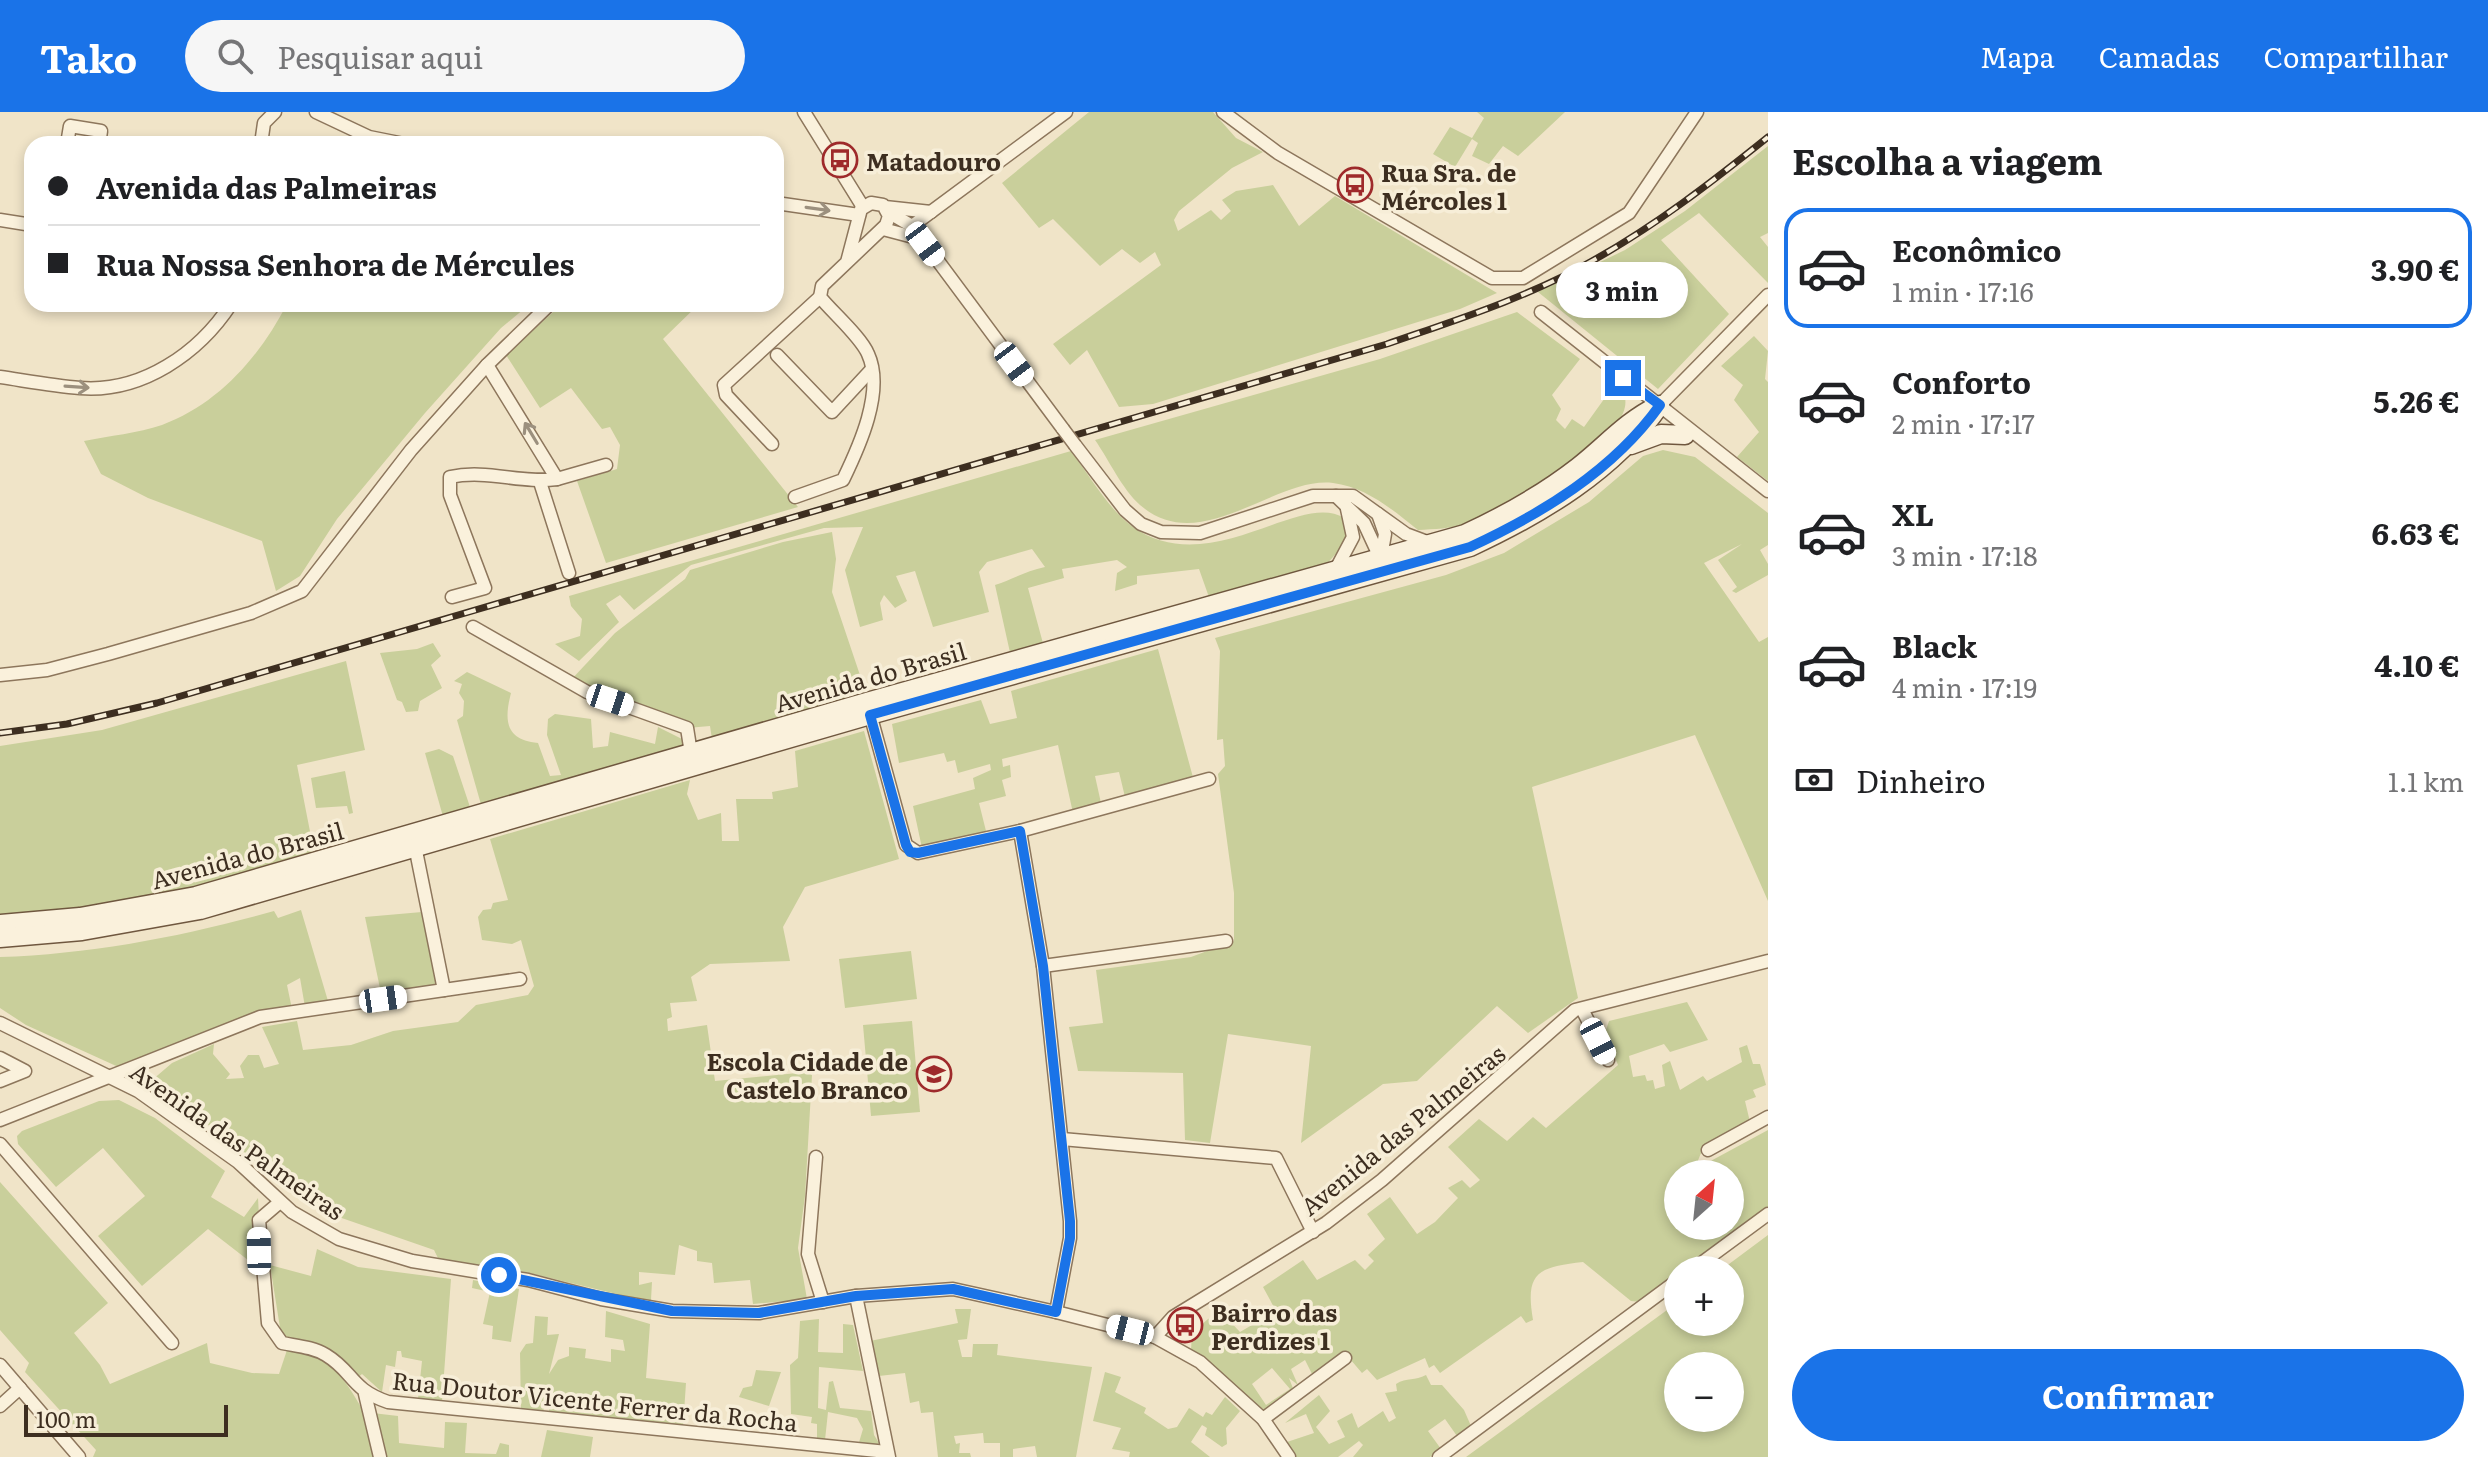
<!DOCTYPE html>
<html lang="pt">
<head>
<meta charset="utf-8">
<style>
  body { margin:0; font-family:Literata,serif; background:#f6f6f6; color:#202124; height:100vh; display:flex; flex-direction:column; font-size:30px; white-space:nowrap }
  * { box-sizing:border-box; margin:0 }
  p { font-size:26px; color:#757577 }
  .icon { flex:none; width:44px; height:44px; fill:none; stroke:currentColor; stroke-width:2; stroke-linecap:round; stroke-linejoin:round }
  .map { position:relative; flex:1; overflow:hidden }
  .panel { display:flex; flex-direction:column; background:#fff; width:720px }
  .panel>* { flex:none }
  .top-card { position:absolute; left:24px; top:24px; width:760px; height:176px; border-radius:24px; box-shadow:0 4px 12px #0003; display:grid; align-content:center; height:176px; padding:0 24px; background:#fff }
  .needle { width:52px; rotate:27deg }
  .fabs { position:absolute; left:1664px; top:1048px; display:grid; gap:16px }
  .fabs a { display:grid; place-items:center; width:80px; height:80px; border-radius:50%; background:#fff; box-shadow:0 4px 12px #0003; font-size:40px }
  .scale { position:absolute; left:24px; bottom:20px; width:204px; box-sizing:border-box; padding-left:8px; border:4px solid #3d2e20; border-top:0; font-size:22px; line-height:28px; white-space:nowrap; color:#3d2e20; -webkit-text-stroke:6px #f7eed8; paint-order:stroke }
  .end { position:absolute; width:36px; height:36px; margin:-18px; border:10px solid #1a73e8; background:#fff; box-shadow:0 0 0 4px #fff }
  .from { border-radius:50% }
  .bubble { position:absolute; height:56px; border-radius:28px; background:#fff; box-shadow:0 4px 12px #0003; font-size:26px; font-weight:700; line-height:56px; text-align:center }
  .car { position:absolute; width:24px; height:48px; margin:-24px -12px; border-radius:10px; box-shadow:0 0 6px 2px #0007; background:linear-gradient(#fff 24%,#345 0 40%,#fff 0 76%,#345 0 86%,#fff 0) }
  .top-card b { display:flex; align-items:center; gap:28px; height:76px; font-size:30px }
  .top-card b+b { border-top:2px solid #e0e0e0 }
  .top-card i { width:20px; height:20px; background:#202124 }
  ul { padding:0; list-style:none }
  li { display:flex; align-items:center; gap:24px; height:120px; margin:0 16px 12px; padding:0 8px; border:4px solid transparent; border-radius:24px }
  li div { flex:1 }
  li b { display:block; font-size:30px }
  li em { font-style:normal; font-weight:700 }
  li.on { border-color:#1a73e8 }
  li>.icon { width:72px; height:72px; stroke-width:1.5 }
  h2 { padding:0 24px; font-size:36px; line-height:96px }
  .pay { display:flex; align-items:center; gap:20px; height:88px; padding:0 24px; font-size:30px }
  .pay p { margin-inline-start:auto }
  .primary-button { display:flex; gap:16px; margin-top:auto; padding:16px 24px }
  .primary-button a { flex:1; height:92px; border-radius:48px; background:#1a73e8; color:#fff; font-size:32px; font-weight:700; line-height:92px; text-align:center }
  header { display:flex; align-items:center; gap:48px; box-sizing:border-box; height:112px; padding:0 40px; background:#1a73e8; color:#fff }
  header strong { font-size:38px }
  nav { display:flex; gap:44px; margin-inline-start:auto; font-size:28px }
  .search { width:560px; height:72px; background:#f6f6f6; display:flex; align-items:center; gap:20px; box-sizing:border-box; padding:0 28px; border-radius:44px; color:#757577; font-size:30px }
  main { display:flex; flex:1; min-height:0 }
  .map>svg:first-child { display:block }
  .green { fill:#c9cf9b; fill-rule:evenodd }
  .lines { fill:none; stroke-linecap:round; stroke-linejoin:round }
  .minor-casing { stroke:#8d765c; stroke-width:15 }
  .secondary-casing { stroke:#6f573f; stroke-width:21 }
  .minor { stroke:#faf1dc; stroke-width:12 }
  .secondary { stroke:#faf1dc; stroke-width:18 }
  .rail-casing { stroke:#3d2e20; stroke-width:7 }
  .rail { stroke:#f7eed8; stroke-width:4; stroke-dasharray:12; stroke-linecap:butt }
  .minor-bridge-casing { stroke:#8d765c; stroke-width:15; stroke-linecap:butt }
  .minor-bridge { stroke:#faf1dc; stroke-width:12 }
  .oneway { stroke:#9c907e }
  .route { stroke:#1a73e8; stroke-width:10 }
  .labels { text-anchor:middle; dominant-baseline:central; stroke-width:7; stroke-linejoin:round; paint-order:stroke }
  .poi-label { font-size:24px; font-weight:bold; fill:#3d2e20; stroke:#f7eed8; text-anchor:start }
  .street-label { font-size:24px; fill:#3d2e20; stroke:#f7eed8 }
</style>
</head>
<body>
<header>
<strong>Tako</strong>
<div class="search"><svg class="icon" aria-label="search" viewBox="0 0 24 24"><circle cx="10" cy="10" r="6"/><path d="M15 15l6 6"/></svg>Pesquisar aqui</div>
<nav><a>Mapa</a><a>Camadas</a><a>Compartilhar</a></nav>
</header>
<main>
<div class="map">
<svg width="1768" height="1345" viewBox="0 0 1768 1345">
  <rect width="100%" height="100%" fill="#f0e4c8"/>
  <g class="green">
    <path d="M1089,0H1213L1236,26L1263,40L1232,56L1179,99L1174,108L1178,119L1211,98L1221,108L1231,99L1222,88L1236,79L1273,73L1299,114L1335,84L1497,181L1460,197L1153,292L1119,295L1087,238L1070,253L1053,232L1161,153L1155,140L1140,151L1122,137L1100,154L1053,107L1039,116L1002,71Z"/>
    <path d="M1477,0H1565L1518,44L1503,34L1489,52L1472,44L1478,31L1472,27L1455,55L1433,42L1450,15L1472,26L1484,6Z"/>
    <path d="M1768,34V121L1760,125L1768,135V171L1699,101L1661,128L1729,202L1658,277L1538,180L1625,138L1685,99Z"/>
    <path d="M287,192H530L501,216L425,301L337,407L300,464L276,479L262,429L148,386L101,362L84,329C109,324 138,321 162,313C219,292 260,244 287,192Z"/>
    <path d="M562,192H699L663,227L798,395L606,451L577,369L617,357L620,333L610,315L602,317L571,276L540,296L506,243Z"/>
    <path d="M1517,200L1580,247L1552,283L1561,297L1556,308L1565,317L1572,307L1584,315L1612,276L1625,286C1634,328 1502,398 1467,411C1451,417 1434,417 1418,418C1393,398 1366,375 1333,371C1274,364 1201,446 1140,393C1122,377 1109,348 1095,328L1380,247Z"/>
    <path d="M1754,224L1768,239L1765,267L1768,270V369L1737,345L1759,320L1734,288L1743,273L1721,254Z"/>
    <path d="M1663,338L1695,345L1768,401V433L1760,438L1768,452V463L1736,481L1732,479L1737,475L1718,448L1742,432L1704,451L1759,530L1768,525V789L1695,623L1532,675L1578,886L1528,921L1497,894L1417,969L1383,972L1301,1031L1311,934L1228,922L1210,1031L1185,1028L1183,961L1078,959L1069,915L1103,911L1096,858L1191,845L1234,829V781L1218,662L1225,654L1223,627L1217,628L1220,539L1215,526L1446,463L1504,441L1589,390L1643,344Z"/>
    <path d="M1071,339C1090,364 1108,397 1133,415C1210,469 1300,378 1344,406L1347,429L1326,453L1210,488L1199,457L1137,464V472L1115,479L1117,461L1127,455L1117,448L1062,457L1064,466L1028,476L1044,535L1011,545L995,473C1013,467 1026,459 1045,455L1032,437L987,450L979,460L989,500L933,515L915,459L896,464L907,489L895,496L884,483L880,491L883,508L860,515L845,458L863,415L824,416L691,453L634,498L620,483L606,492L619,510L579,549L555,532L580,524L582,507L571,494L569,484Z"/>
    <path d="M832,420L836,447L832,480L865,578L857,593L713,634L710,614L687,616L570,569L615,521L685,467L690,458L783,430Z"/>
    <path d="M433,531L441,544L431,553L442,576L420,589L418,599L406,600L402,590L397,588L380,541L417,537Z"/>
    <path d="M1158,537L1194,669L1125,685L1119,660L1095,664L1101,691L1073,701L1058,633L1002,647L1003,655L1010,653L1011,665L1002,668L1006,684L979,691L986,719L922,736L913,694L975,677L973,666L991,658L990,652L958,661L955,648L947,650L944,641L899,651L892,612L981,588L990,612L1017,606L1011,579Z"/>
    <path d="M346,549L365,638L297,653L315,745L208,776L64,799L0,804V634L102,618Z"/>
    <path d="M467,560L511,581C504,608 505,628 538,631L550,664L561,663L547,623L548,607L555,602L591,607L593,636L608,634L610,620L655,632L658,615L682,627L684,638L482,696L457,608L463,604L464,589L459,581L462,572L454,569Z"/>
    <path d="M864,619L899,747L805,775L783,815L790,849L710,852L691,865L697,889L670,891L672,905L667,907L668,919L707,913L715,969L807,960L812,963L805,1084L798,1136L807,1187L753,1192L750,1168L714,1171L712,1151L697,1149V1139L679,1133L675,1163L639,1160V1173L652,1170L651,1188L646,1189L525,1160L439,1148L434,1138L333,1103L309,1090L151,969L172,951L214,932L213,942L230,962L226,967L244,966L240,954L248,943H259L264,956L279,952L262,915L297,909L303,938L351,933L393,919L458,910L476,893L528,883L534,874L521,828L512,832L482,828L478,805L483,798L491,797L493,791L508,788L490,727L690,668L687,682L698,708L721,701L722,729H739L736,687H773L772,680L798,675L795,639Z"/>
    <path d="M439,637L453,644L471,698L444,708L425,641Z"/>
    <path d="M345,659L353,701L349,702L347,694L316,696L311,666Z"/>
    <path d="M301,798L328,889L305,895L300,866L287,873L292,897L125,958L26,913L0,896V845C92,842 185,824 274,799L278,806Z"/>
    <path d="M422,800L437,872L381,881L365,805Z"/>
    <path d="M911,839L917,887L845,896L839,847Z"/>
    <path d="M1687,890L1708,928L1670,940L1664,932L1629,944L1633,965L1645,963L1647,969L1653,968L1655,977L1665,974L1662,953L1670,949L1680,978L1703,964L1707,969L1742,950L1739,936L1747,933L1753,952H1760L1766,973L1753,978L1756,985L1745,989L1750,1010L1704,1034L1694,1058L1768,1018V1096L1684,1158H1678V1162L1640,1190L1631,1189L1583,1150C1537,1155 1525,1161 1533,1208L1526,1211L1521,1204L1440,1261L1434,1253L1429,1256L1425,1246L1377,1268L1367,1257L1362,1261L1344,1240L1313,1264L1305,1248L1291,1257L1298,1273L1289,1266L1294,1279L1269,1299L1261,1296L1191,1238L1192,1221L1208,1207L1222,1201L1240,1220L1276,1199L1263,1175L1303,1148L1317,1168L1355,1148L1365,1158L1374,1149L1368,1143L1385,1127L1367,1102L1390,1085L1417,1122L1435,1110L1458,1086L1448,1076L1462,1068L1470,1076L1480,1068L1448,1035L1479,1007L1507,1029L1533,1005L1546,1016L1618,953L1605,921L1609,909ZM1678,1062H1730V1114H1678ZM1272,1256L1290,1277L1266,1293L1252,1272Z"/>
    <path d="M912,909L920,1000L871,1004L863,913Z"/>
    <path d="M119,988L155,1006L225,1059L211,1085L244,1105L258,1086L262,1159L208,1117L142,1174L98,1124L145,1084L103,1036L56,1075L18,1032L17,1024L22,1019L99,989Z"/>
    <path d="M0,1070L108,1191L74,1221L100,1253L110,1272L207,1231L210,1251L252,1261L279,1262L287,1238C330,1242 343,1264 364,1300L398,1304L399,1331L444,1336L445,1310L467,1311L465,1341L496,1342L500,1331L509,1333V1345H93L96,1338L25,1260L29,1251L0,1218Z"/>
    <path d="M1768,1123V1345H1466L1678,1190V1210H1730V1158H1721ZM1730,1254V1306H1678V1254Z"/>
    <path d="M317,1137L358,1155L451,1167L442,1289L418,1287L422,1249L402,1245L401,1239H397L395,1255L386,1253L382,1280L362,1262L356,1267L321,1233L286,1228L281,1222L270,1153L311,1164Z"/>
    <path d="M473,1168L519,1177L511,1230L492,1227L493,1214L483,1212L490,1180L472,1176Z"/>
    <path d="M955,1197H971L967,1227L958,1228L962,1245H972L973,1232H998L997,1243L1092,1255L1076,1345H1037L1035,1334L1013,1337V1345H1000V1331H984L983,1321L954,1324L956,1332L960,1331L959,1341H970L971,1345H938L933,1300L921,1301L919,1289L910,1291L905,1261L879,1264L870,1229L958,1211Z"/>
    <path d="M606,1199L650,1212L646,1266L686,1271L683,1315L549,1301V1294L545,1292L543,1300L521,1298L520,1241L526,1232L533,1231L535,1204L548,1205L547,1223L559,1222L549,1262L558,1248L569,1244V1235L586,1237L585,1246L611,1250V1237L625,1239L623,1228L605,1225Z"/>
    <path d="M819,1207L818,1240L843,1241V1212L853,1213L863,1259L819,1255L818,1296L826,1298L829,1270L833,1269L840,1296L871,1299L874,1323L879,1331L870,1339L857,1337L863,1317L857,1306L828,1300L825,1328H817V1312L811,1311L812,1305L791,1302L790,1253L798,1246L800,1209Z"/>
    <path d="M756,1258L781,1260L769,1294L739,1285L743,1276L752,1274Z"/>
    <path d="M1105,1260L1121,1265L1115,1280L1146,1296L1144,1301L1168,1317L1177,1315L1189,1296L1203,1305L1206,1300L1212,1303L1225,1285L1240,1299L1226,1316L1227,1332L1222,1335L1205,1323L1207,1316L1202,1313L1191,1330L1210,1345H1129L1130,1340L1112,1337L1121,1316L1093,1309Z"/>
    <path d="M1426,1263L1431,1273H1442L1464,1298L1471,1314L1457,1324L1445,1307L1428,1319L1441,1337L1430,1345H1353L1363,1333L1359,1329L1338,1345H1296L1287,1330L1314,1321L1306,1302L1285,1311L1319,1283L1330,1299L1316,1315L1329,1332L1345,1325L1337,1309L1352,1301L1358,1316L1383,1299L1389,1310L1396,1306L1385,1281L1397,1279L1396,1272C1407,1265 1415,1269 1426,1263Z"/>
    <path d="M547,1318L593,1325L590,1345H541Z"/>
  </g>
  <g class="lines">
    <g class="minor-casing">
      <g id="minor">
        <path d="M316,0L369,25L404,32"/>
        <path d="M804,0L863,95"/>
        <path d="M1223,0L1278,41L1492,166H1523L1629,101L1697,0"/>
        <path d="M67,32L70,14L101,19L99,32"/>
        <path d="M261,32L264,11L275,0"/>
        <path d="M776,91L859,103"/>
        <path d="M885,95L931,100"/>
        <path d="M888,100L912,114L1063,317"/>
        <path d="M0,108L32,113"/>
        <path d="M912,114L1066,0"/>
        <path d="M883,117L921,127"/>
        <path d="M1541,200L1768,379"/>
        <path d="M777,243L832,300L871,258"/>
        <path d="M0,265C27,269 54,274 80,276C142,281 199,241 231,192"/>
        <path d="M1660,293L1768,183"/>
        <path d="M772,332L726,283L724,273L820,185"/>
        <path d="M1075,333L1125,398L1141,412L1161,420L1200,421L1313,384H1353L1406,422L1430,431"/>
        <path d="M557,367L606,353"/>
        <path d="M540,370L569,461"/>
        <path d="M1336,384L1364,411L1383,452"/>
        <path d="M795,385L843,368C859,335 885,279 868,242C861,225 832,200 820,185L822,174L886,113L889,104L883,93L871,91L861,97L847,150"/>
        <path d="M1378,402L1385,422L1381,445"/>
        <path d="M1336,457L1353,425L1347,397"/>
        <path d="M452,485L485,476L450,383V365C487,357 522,372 557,367L487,253L550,192"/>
        <path d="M473,515L587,580L687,616L691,641"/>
        <path d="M0,563L47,558L108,542L251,501L302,479L411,338L487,253"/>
        <path d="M869,598L906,733L918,741L1020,719L1209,667"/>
        <path d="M1020,719L1043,854L1070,1109V1126L1056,1200"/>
        <path d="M1043,854L1226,829"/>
        <path d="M444,878L520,867"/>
        <path d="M1582,897L1608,948"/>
        <path d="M0,911L138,979L238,1050L292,1100L339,1127L412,1149L528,1168L601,1187L672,1199L759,1201L856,1184L953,1177L1056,1200L1155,1225L1200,1250L1263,1307L1289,1345"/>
        <path d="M0,946L25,959L0,969"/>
        <path d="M0,1008L260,905L444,878L414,729"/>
        <path d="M1062,1027L1276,1046L1313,1120"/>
        <path d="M0,1032L172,1231"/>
        <path d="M1708,1038L1768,1005"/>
        <path d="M816,1045L808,1142L823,1190"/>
        <path d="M280,1090L259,1108L268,1211L282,1231C297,1234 313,1235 326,1243C354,1260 350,1277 388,1290L887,1340"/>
        <path d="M1692,1158L1768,1102"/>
        <path d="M856,1184L889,1345"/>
        <path d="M1155,1225L1173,1205L1326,1111L1382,1068L1575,898L1768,849"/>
        <path d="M0,1253L79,1345"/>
        <path d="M365,1282L380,1345"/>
        <path d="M0,1294L20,1276"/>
        <path d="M1263,1307L1345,1246"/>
        <path d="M1439,1345L1678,1168"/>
      </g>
    </g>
    <g class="secondary-casing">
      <g id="secondary">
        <path d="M1631,333L1661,322L1685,323"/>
        <path d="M0,812L80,805L196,784L867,590L1465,422C1506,403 1542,383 1578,355C1605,334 1626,309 1657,294"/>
        <path d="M0,826L82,819L200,798L870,603L1470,435C1541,402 1614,359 1660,293"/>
      </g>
    </g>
    <use href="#minor" class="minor"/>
    <use href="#secondary" class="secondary"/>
    <g class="rail-casing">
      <path id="rail" d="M0,621L67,612L157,591L1387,232C1456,208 1529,185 1592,149C1655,114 1712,70 1768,25"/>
    </g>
    <use href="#rail" class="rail"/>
    <g class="minor-bridge-casing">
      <path id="minor-bridge" d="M1063,317L1075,333"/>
    </g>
    <use href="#minor-bridge" class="minor-bridge"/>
  </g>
  <defs><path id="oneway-shaft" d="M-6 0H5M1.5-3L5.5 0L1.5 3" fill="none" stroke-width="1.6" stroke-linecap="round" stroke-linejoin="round" transform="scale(2)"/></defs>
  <g class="oneway">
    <use href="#oneway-shaft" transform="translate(818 97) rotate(8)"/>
    <use href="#oneway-shaft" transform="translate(77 275) rotate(4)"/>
    <use href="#oneway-shaft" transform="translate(531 321) rotate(-121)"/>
  </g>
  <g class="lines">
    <path class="route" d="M499,1163L672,1199L759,1201L856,1184L953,1177L1056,1200L1070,1126V1109L1043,854L1020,719L918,741L910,740L906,733L870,603L1470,435C1541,402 1613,359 1660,293L1623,266"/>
  </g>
  <defs>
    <g id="bus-ring" transform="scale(1.8)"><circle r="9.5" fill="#f7eed8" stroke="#9e2a2b" stroke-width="1.5"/><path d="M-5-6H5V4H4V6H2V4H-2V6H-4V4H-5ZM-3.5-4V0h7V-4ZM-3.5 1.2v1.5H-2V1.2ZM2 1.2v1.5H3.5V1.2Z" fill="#9e2a2b"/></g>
    <g id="school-ring" transform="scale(1.8)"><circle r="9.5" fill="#f7eed8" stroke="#9e2a2b" stroke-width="1.5"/><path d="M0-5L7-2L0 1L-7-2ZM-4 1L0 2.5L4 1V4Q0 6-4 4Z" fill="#9e2a2b"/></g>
  </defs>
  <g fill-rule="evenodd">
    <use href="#bus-ring" x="840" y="48"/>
    <use href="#bus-ring" x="1355" y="73"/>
    <use href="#school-ring" x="934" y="962"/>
    <use href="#bus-ring" x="1185" y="1213"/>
  </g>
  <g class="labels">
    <g class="poi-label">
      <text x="866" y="48">Matadouro</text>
      <text x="1381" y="59">Rua Sra. de<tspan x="1381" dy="28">Mércoles 1</tspan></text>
      <text x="908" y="948" text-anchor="end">Escola Cidade de<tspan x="908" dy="28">Castelo Branco</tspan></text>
      <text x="1211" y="1199">Bairro das<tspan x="1211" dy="28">Perdizes 1</tspan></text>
    </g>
    <g class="street-label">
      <text transform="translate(870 564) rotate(-16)">Avenida do Brasil</text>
      <text transform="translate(247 742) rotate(-15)">Avenida do Brasil</text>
      <text transform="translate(1402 1017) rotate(-39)">Avenida das Palmeiras</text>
      <text transform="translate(238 1028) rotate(35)">Avenida das Palmeiras</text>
      <text transform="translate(595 1288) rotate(6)">Rua Doutor Vicente Ferrer da Rocha</text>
    </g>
  </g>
</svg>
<div class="fabs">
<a><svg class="needle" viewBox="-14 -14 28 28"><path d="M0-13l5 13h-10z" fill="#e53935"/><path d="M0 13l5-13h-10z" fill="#757577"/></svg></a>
<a>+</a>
<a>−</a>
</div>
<div class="scale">100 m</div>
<i class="end from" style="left:499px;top:1163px"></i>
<i class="end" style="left:1623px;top:266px"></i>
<div class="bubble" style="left:1556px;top:150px;width:132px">3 min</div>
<i class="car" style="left:925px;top:132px;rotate:143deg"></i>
<i class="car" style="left:1014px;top:252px;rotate:143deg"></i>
<i class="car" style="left:610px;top:588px;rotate:108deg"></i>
<i class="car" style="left:383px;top:887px;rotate:82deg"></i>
<i class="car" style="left:1598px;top:929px;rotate:153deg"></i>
<i class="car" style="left:259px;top:1139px;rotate:359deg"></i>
<i class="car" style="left:1130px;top:1218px;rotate:284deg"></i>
<div class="top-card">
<b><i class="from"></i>Avenida das Palmeiras</b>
<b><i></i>Rua Nossa Senhora de Mércules</b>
</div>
</div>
<section class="panel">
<h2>Escolha a viagem</h2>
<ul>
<li class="on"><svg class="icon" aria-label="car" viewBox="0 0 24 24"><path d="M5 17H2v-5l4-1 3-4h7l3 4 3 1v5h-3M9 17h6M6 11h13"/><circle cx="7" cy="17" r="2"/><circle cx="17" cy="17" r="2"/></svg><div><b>Econômico</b><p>1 min · 17:16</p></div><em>3.90 €</em></li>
<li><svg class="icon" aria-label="car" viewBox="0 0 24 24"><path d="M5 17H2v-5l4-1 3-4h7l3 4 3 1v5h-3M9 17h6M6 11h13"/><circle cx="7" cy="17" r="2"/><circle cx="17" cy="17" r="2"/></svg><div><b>Conforto</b><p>2 min · 17:17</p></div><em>5.26 €</em></li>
<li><svg class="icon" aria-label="car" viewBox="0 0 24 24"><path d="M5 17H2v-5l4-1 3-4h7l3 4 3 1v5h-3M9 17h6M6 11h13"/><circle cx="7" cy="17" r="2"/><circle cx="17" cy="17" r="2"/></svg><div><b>XL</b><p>3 min · 17:18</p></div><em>6.63 €</em></li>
<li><svg class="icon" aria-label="car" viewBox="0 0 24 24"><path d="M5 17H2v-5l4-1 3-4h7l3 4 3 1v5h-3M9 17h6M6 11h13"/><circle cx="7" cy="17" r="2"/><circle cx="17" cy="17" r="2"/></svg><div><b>Black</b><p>4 min · 17:19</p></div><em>4.10 €</em></li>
</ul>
<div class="pay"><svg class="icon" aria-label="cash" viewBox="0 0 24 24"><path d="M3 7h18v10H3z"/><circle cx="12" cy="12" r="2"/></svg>Dinheiro<p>1.1 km</p></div>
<div class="primary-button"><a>Confirmar</a></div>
</section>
</main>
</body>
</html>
